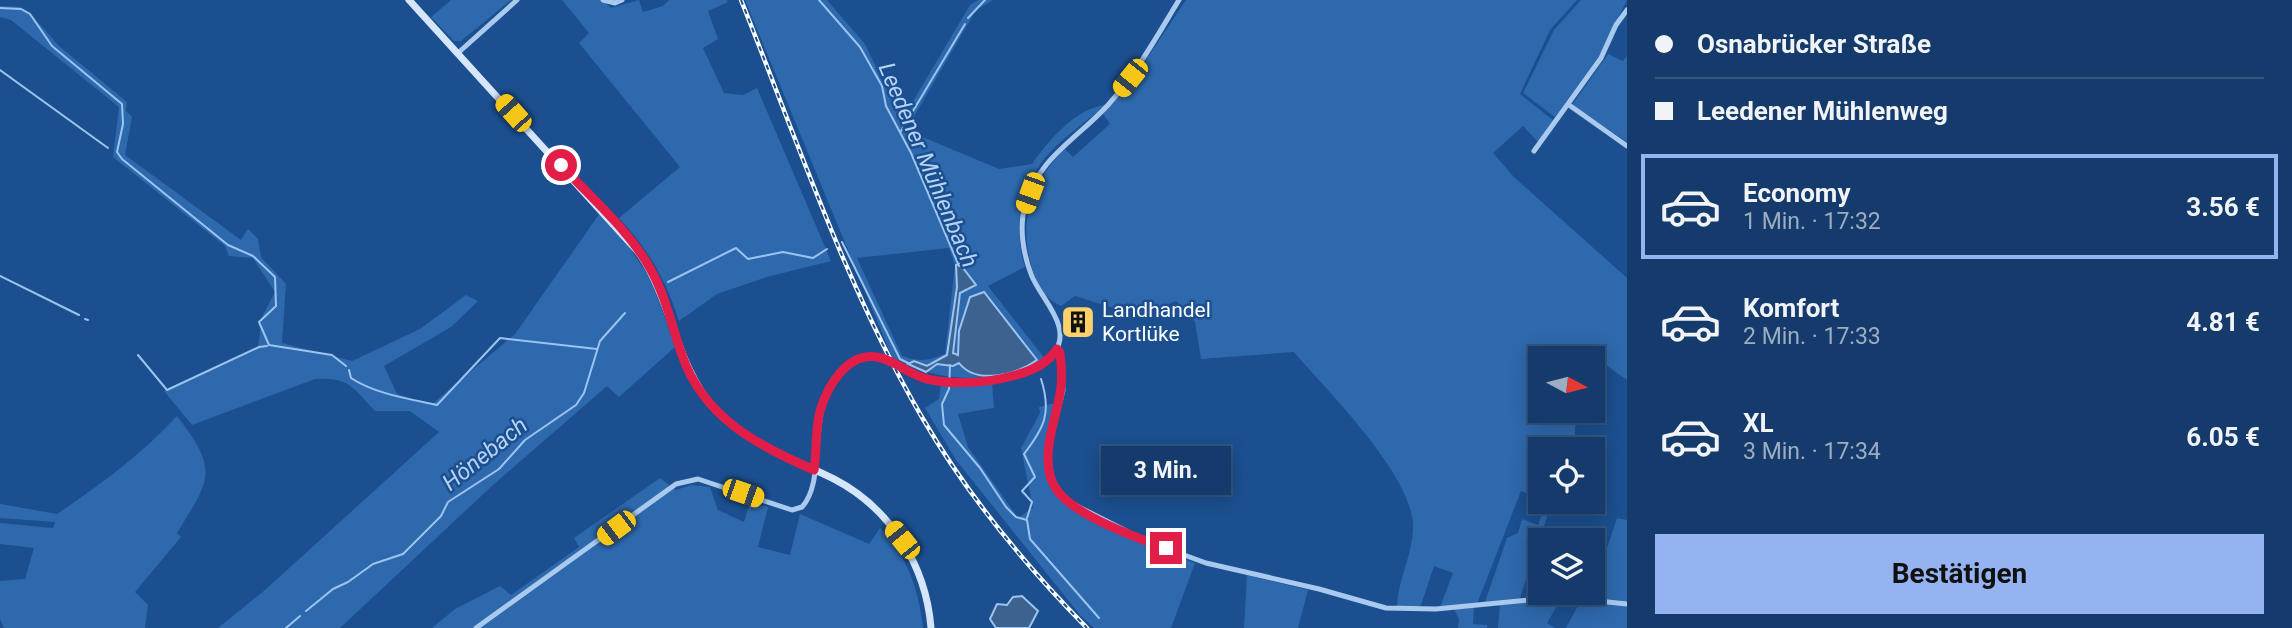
<!DOCTYPE html>
<html lang="de">
<head>
<meta charset="utf-8">
<style>
  body { margin:0; font-family:Roboto,sans-serif; background:#1d4271; color:#f1f3f6; height:100vh; display:flex; flex-direction:column; font-size:26px; white-space:nowrap }
  * { box-sizing:border-box; margin:0 }
  p { font-size:23px; color:#9dadc1 }
  .icon { flex:none; width:38px; height:38px; fill:none; stroke:currentColor; stroke-width:2; stroke-linecap:round; stroke-linejoin:round }
  .map { position:relative; flex:1; overflow:hidden }
  .details { display:flex; flex-direction:column; background:#143b6b; width:665px }
  .details>* { flex:none }
  .guide { display:grid; align-content:center; height:154px; padding:0 28px; background:#143b6b }
  .needle { width:46px; rotate:97deg }
  .controls { position:absolute; left:1528px; top:346px; display:grid; gap:14px }
  .controls a { display:grid; place-items:center; width:77px; height:77px; border-radius:0px; background:#143b6b; box-shadow:0 4px 18px #0003,0 0 0 2px #33557e; font-size:35px }
  .end { position:absolute; width:32px; height:32px; margin:-16px; border:9px solid #e11d48; background:#fff; box-shadow:0 0 0 4px #fff }
  .from { border-radius:50% }
  .bubble { position:absolute; height:49px; border-radius:0px; background:#143b6b; box-shadow:0 4px 18px #0003,0 0 0 2px #33557e; font-size:23px; font-weight:700; line-height:49px; text-align:center }
  .car { position:absolute; width:21px; height:42px; margin:-21px -10px; border-radius:9px; box-shadow:0 0 5px 2px #0007; background:linear-gradient(#f5c518 24%,#345 0 40%,#f5c518 0 76%,#345 0 86%,#f5c518 0) }
  .guide b { display:flex; align-items:center; gap:24px; height:66px; font-size:26px }
  .guide b+b { border-top:2px solid #33557e }
  .guide i { width:18px; height:18px; background:#f1f3f6 }
  ul { padding:0; list-style:none }
  li { display:flex; align-items:center; gap:21px; height:105px; margin:0 14px 10px; padding:0 14px; border:4px solid transparent; border-radius:0px }
  li div { flex:1 }
  li b { display:block; font-size:26px }
  li em { font-style:normal; font-weight:700 }
  li.on { border-color:#95b2f1 }
  li>.icon { width:63px; height:63px; stroke-width:1.5 }
  .action { display:flex; gap:14px; margin-top:auto; padding:14px 28px }
  .action a { flex:1; height:80px; border-radius:0px; background:#95b2f1; color:#111; font-size:28px; font-weight:700; line-height:80px; text-align:center }
  main { display:flex; flex:1; min-height:0 }
  .map>svg:first-child { display:block }
  .green { fill:#2e69ad; fill-rule:evenodd }
  .water { fill:#3c6290; stroke:#9cc4f0; stroke-width:2 }
  .lines { fill:none; stroke-linecap:round; stroke-linejoin:round }
  .stream { stroke:#9cc4f0; stroke-width:2 }
  .minor { stroke:#a9c9ee; stroke-width:5 }
  .secondary { stroke:#d6e6fa; stroke-width:7 }
  .rail-casing { stroke:#fff; stroke-width:4.5 }
  .rail { stroke:#1b4f8f; stroke-width:2; stroke-dasharray:5; stroke-linecap:butt }
  .route { stroke:#e11d48; stroke-width:9 }
  .labels { text-anchor:middle; dominant-baseline:central; stroke-width:5; stroke-linejoin:round; paint-order:stroke }
  .poi-label { font-size:21px; fill:#fff; stroke:#1b4f8f; text-anchor:start }
  .water-label { font-size:23px; font-style:italic; fill:#b5d3f5; stroke:#1b4f8f }
</style>
</head>
<body>
<main>
<div class="map">
<svg width="1627" height="628" viewBox="0 0 1627 628">
  <rect width="100%" height="100%" fill="#1b4f8f"/>
  <g class="green">
    <path d="M451,0H511L461,41H454L431,17Z"/>
    <path d="M562,0H602L611,8L639,0L643,12L663,6L669,0H727L728,2L708,11L718,39L703,48L724,93L743,95L757,88L831,261L767,277L717,294L679,321C666,280 648,249 619,218L680,167L579,43L589,33Z"/>
    <path d="M745,0H827L865,44L902,120L970,5L978,0H993L976,10L906,130L999,169L1032,164C1049,140 1075,109 1105,105C1088,121 1067,134 1051,151C1022,182 1012,226 1025,267L988,286L1045,359C992,384 944,385 892,357ZM949,248L955,265L945,354C927,361 920,362 902,356L857,258Z"/>
    <path d="M1186,0H1577L1550,30L1520,94L1554,121L1538,142L1523,126L1493,153L1514,177L1627,278V380L1579,346L1578,359H1540V411H1576L1574,450H1540V499L1521,491L1477,604L1440,607L1453,573L1434,566L1421,605L1415,609H1397C1397,580 1414,553 1413,524C1410,472 1328,392 1294,352L1201,359L1195,322L1176,301L1139,316L1075,296L1061,306C1047,300 1040,289 1034,274C1017,226 1029,184 1065,149L1073,157L1110,124L1103,114L1132,81Z"/>
    <path d="M1581,0H1627L1599,56L1555,117L1523,93L1554,30Z"/>
    <path d="M0,6L21,7L29,12L59,46L127,102L126,111L132,117L125,155L241,240L248,229L258,239L261,257L286,284L282,343L352,361L420,329L466,295L478,301L451,327L384,366L397,394L431,405L515,334L600,213L626,243L652,281L675,347L619,397L607,386L493,485L340,628H218L265,590L439,432L410,411H375C353,388 350,377 315,379L192,425L164,391L258,347L262,317L275,292L253,258L229,256L225,246L113,157L119,107L11,20L0,17Z"/>
    <path d="M1608,54L1623,61L1627,56V142L1572,105Z"/>
    <path d="M941,383H992L994,408L958,414L968,447L1018,518L1033,508L1021,448L1040,413L1039,407L1059,402C1049,428 1039,452 1048,480C1060,518 1159,549 1195,563L1171,628H1094L1080,615L956,460L925,408L939,399Z"/>
    <path d="M177,416C219,471 211,478 177,533L181,537L135,592L148,605L145,628H4L0,619V581L25,579L34,548L0,544V523L53,528L55,522L0,518V504L57,514C101,484 141,455 177,416Z"/>
    <path d="M660,478L676,490L691,485L710,487L718,510L744,522L750,502L768,507L758,547L790,555L800,514L869,544L880,528C907,555 919,590 923,628H432L455,609L500,586L511,595L579,547L574,538Z"/>
    <path d="M1546,502H1552L1520,598L1485,602L1507,538L1518,533L1522,519L1538,525Z"/>
    <path d="M1617,518L1627,520V602L1559,594L1592,593Z"/>
    <path d="M1247,575L1308,590L1298,628H1244Z"/>
    <path d="M1561,599L1547,623L1555,628H1498L1500,605Z"/>
    <path d="M1581,600L1627,606V628H1566Z"/>
    <path d="M1474,607L1473,624L1487,625V628H1458L1459,619L1454,609Z"/>
  </g>
  <g class="water">
    <path d="M960,264L976,285L960,293L953,353L958,355L959,331L970,297L984,292L1037,360C1016,375 976,385 959,363L953,366L937,364L926,372L908,364L914,361L927,366L947,355L957,287L956,265Z"/>
    <path d="M1022,596L1038,611L1029,628H996L990,619L997,604L1007,605L1013,597Z"/>
  </g>
  <g class="lines">
    <g class="stream">
      <path d="M819,0L860,47L882,86L886,106L911,153L959,266"/>
      <path d="M0,8L21,9L30,14L52,46L122,104L123,124L117,152L122,159L228,245L253,256L275,277L276,306L259,322L269,345L332,355L346,366"/>
      <path d="M968,18L985,0"/>
      <path d="M0,70L108,148"/>
      <path d="M901,131L965,24"/>
      <path d="M842,242L900,359L908,363"/>
      <path d="M0,276L79,315"/>
      <path d="M668,282L736,248L748,259L783,252L813,258L827,249"/>
      <path d="M85,319L88,320"/>
      <path d="M138,355L167,390L259,347L267,346"/>
      <path d="M950,365L949,389L942,404L944,425L980,468L1006,507L1016,517L1027,520L1030,539L1099,618"/>
      <path d="M349,370L351,378C375,394 410,399 437,405L500,338L597,349"/>
      <path d="M1027,518L1032,502L1022,491L1035,477L1024,454C1044,428 1052,413 1041,379"/>
      <path d="M306,611L333,589L348,582L373,564L403,554L441,516L448,502L499,469L525,440L576,405L584,393L600,341L625,313"/>
      <path d="M286,628L300,616"/>
    </g>
    <g class="minor">
      <path d="M603,0L615,3L622,0"/>
      <path d="M458,53L517,0"/>
      <path d="M1569,105L1627,146"/>
      <path d="M1534,151L1601,58L1616,25L1627,10"/>
      <path d="M1057,349L1060,353L1063,390L1048,451L1052,481L1057,491L1069,502L1146,541L1206,563L1319,589L1386,608L1436,609L1560,597L1627,604"/>
      <path d="M476,628L676,484L698,479L792,510L802,507C830,477 801,400 848,364C876,343 901,373 927,379C959,386 1031,383 1053,355C1075,327 1040,299 1031,274C1023,253 1019,227 1025,206C1037,159 1077,139 1108,105C1136,74 1157,36 1179,0"/>
    </g>
    <path class="secondary" d="M409,0L639,253C673,302 675,365 715,409C748,445 792,458 834,479C890,508 926,565 931,628"/>
    <g class="rail-casing">
      <path id="rail" d="M741,0C797,140 847,290 923,419C968,496 1025,565 1087,628"/>
    </g>
    <use href="#rail" class="rail"/>
  </g>
  <g class="lines">
    <path class="route" d="M561,165C591,198 630,231 651,270C666,297 672,327 682,355C703,417 758,446 814,470C817,451 815,430 820,411C827,387 847,352 877,357C895,360 909,375 927,379C952,385 987,383 1012,376C1029,372 1047,365 1057,349L1060,353C1065,391 1057,403 1050,438C1047,455 1046,476 1057,490C1074,515 1137,538 1166,548"/>
  </g>
  <defs>
    <g id="building-square" transform="scale(1.75)"><rect x="-9" y="-9" width="18" height="18" rx="4" fill="#ffd166" stroke="#1b4f8f"/><path d="M-4-6H4V6H1V3H-1V6H-4ZM-2.5-4.3h1.7v1.8h-1.7ZM.8-4.3h1.7v1.8H.8ZM-2.5-1h1.7V.8h-1.7ZM.8-1h1.7V.8H.8Z" fill="#111"/></g>
  </defs>
  <g fill-rule="evenodd">
    <use href="#building-square" x="1078" y="322"/>
  </g>
  <g class="labels">
    <g class="poi-label">
      <text x="1102" y="310">Landhandel<tspan x="1102" dy="24">Kortlüke</tspan></text>
    </g>
    <g class="water-label">
      <text transform="translate(928 165) rotate(67)">Leedener Mühlenbach</text>
      <text transform="translate(485 454) rotate(-39)">Hönebach</text>
    </g>
  </g>
</svg>
<div class="controls">
<a><svg class="needle" viewBox="-14 -14 28 28"><path d="M0-13l5 13h-10z" fill="#e53935"/><path d="M0 13l5-13h-10z" fill="#9dadc1"/></svg></a>
<a><svg class="icon" aria-label="locate" viewBox="0 0 24 24"><circle cx="12" cy="12" r="6"/><path d="M12 2v4M12 18v4M2 12h4M18 12h4"/></svg></a>
<a><svg class="icon" aria-label="layers" viewBox="0 0 24 24"><path d="M12 4l9 5-9 5-9-5zM3 14l9 5 9-5"/></svg></a>
</div>
<i class="end from" style="left:561px;top:165px"></i>
<i class="end" style="left:1166px;top:548px"></i>
<div class="bubble" style="left:1101px;top:446px;width:130px">3 Min.</div>
<i class="car" style="left:1130px;top:78px;rotate:219deg"></i>
<i class="car" style="left:513px;top:113px;rotate:318deg"></i>
<i class="car" style="left:1030px;top:193px;rotate:200deg"></i>
<i class="car" style="left:743px;top:493px;rotate:109deg"></i>
<i class="car" style="left:616px;top:528px;rotate:233deg"></i>
<i class="car" style="left:902px;top:540px;rotate:321deg"></i>
</div>
<section class="details">
<div class="guide">
<b><i class="from"></i>Osnabrücker Straße</b>
<b><i></i>Leedener Mühlenweg</b>
</div>
<ul>
<li class="on"><svg class="icon" aria-label="car" viewBox="0 0 24 24"><path d="M5 17H2v-5l4-1 3-4h7l3 4 3 1v5h-3M9 17h6M6 11h13"/><circle cx="7" cy="17" r="2"/><circle cx="17" cy="17" r="2"/></svg><div><b>Economy</b><p>1 Min. · 17:32</p></div><em>3.56 €</em></li>
<li><svg class="icon" aria-label="car" viewBox="0 0 24 24"><path d="M5 17H2v-5l4-1 3-4h7l3 4 3 1v5h-3M9 17h6M6 11h13"/><circle cx="7" cy="17" r="2"/><circle cx="17" cy="17" r="2"/></svg><div><b>Komfort</b><p>2 Min. · 17:33</p></div><em>4.81 €</em></li>
<li><svg class="icon" aria-label="car" viewBox="0 0 24 24"><path d="M5 17H2v-5l4-1 3-4h7l3 4 3 1v5h-3M9 17h6M6 11h13"/><circle cx="7" cy="17" r="2"/><circle cx="17" cy="17" r="2"/></svg><div><b>XL</b><p>3 Min. · 17:34</p></div><em>6.05 €</em></li>
</ul>
<div class="action"><a>Bestätigen</a></div>
</section>
</main>
</body>
</html>
